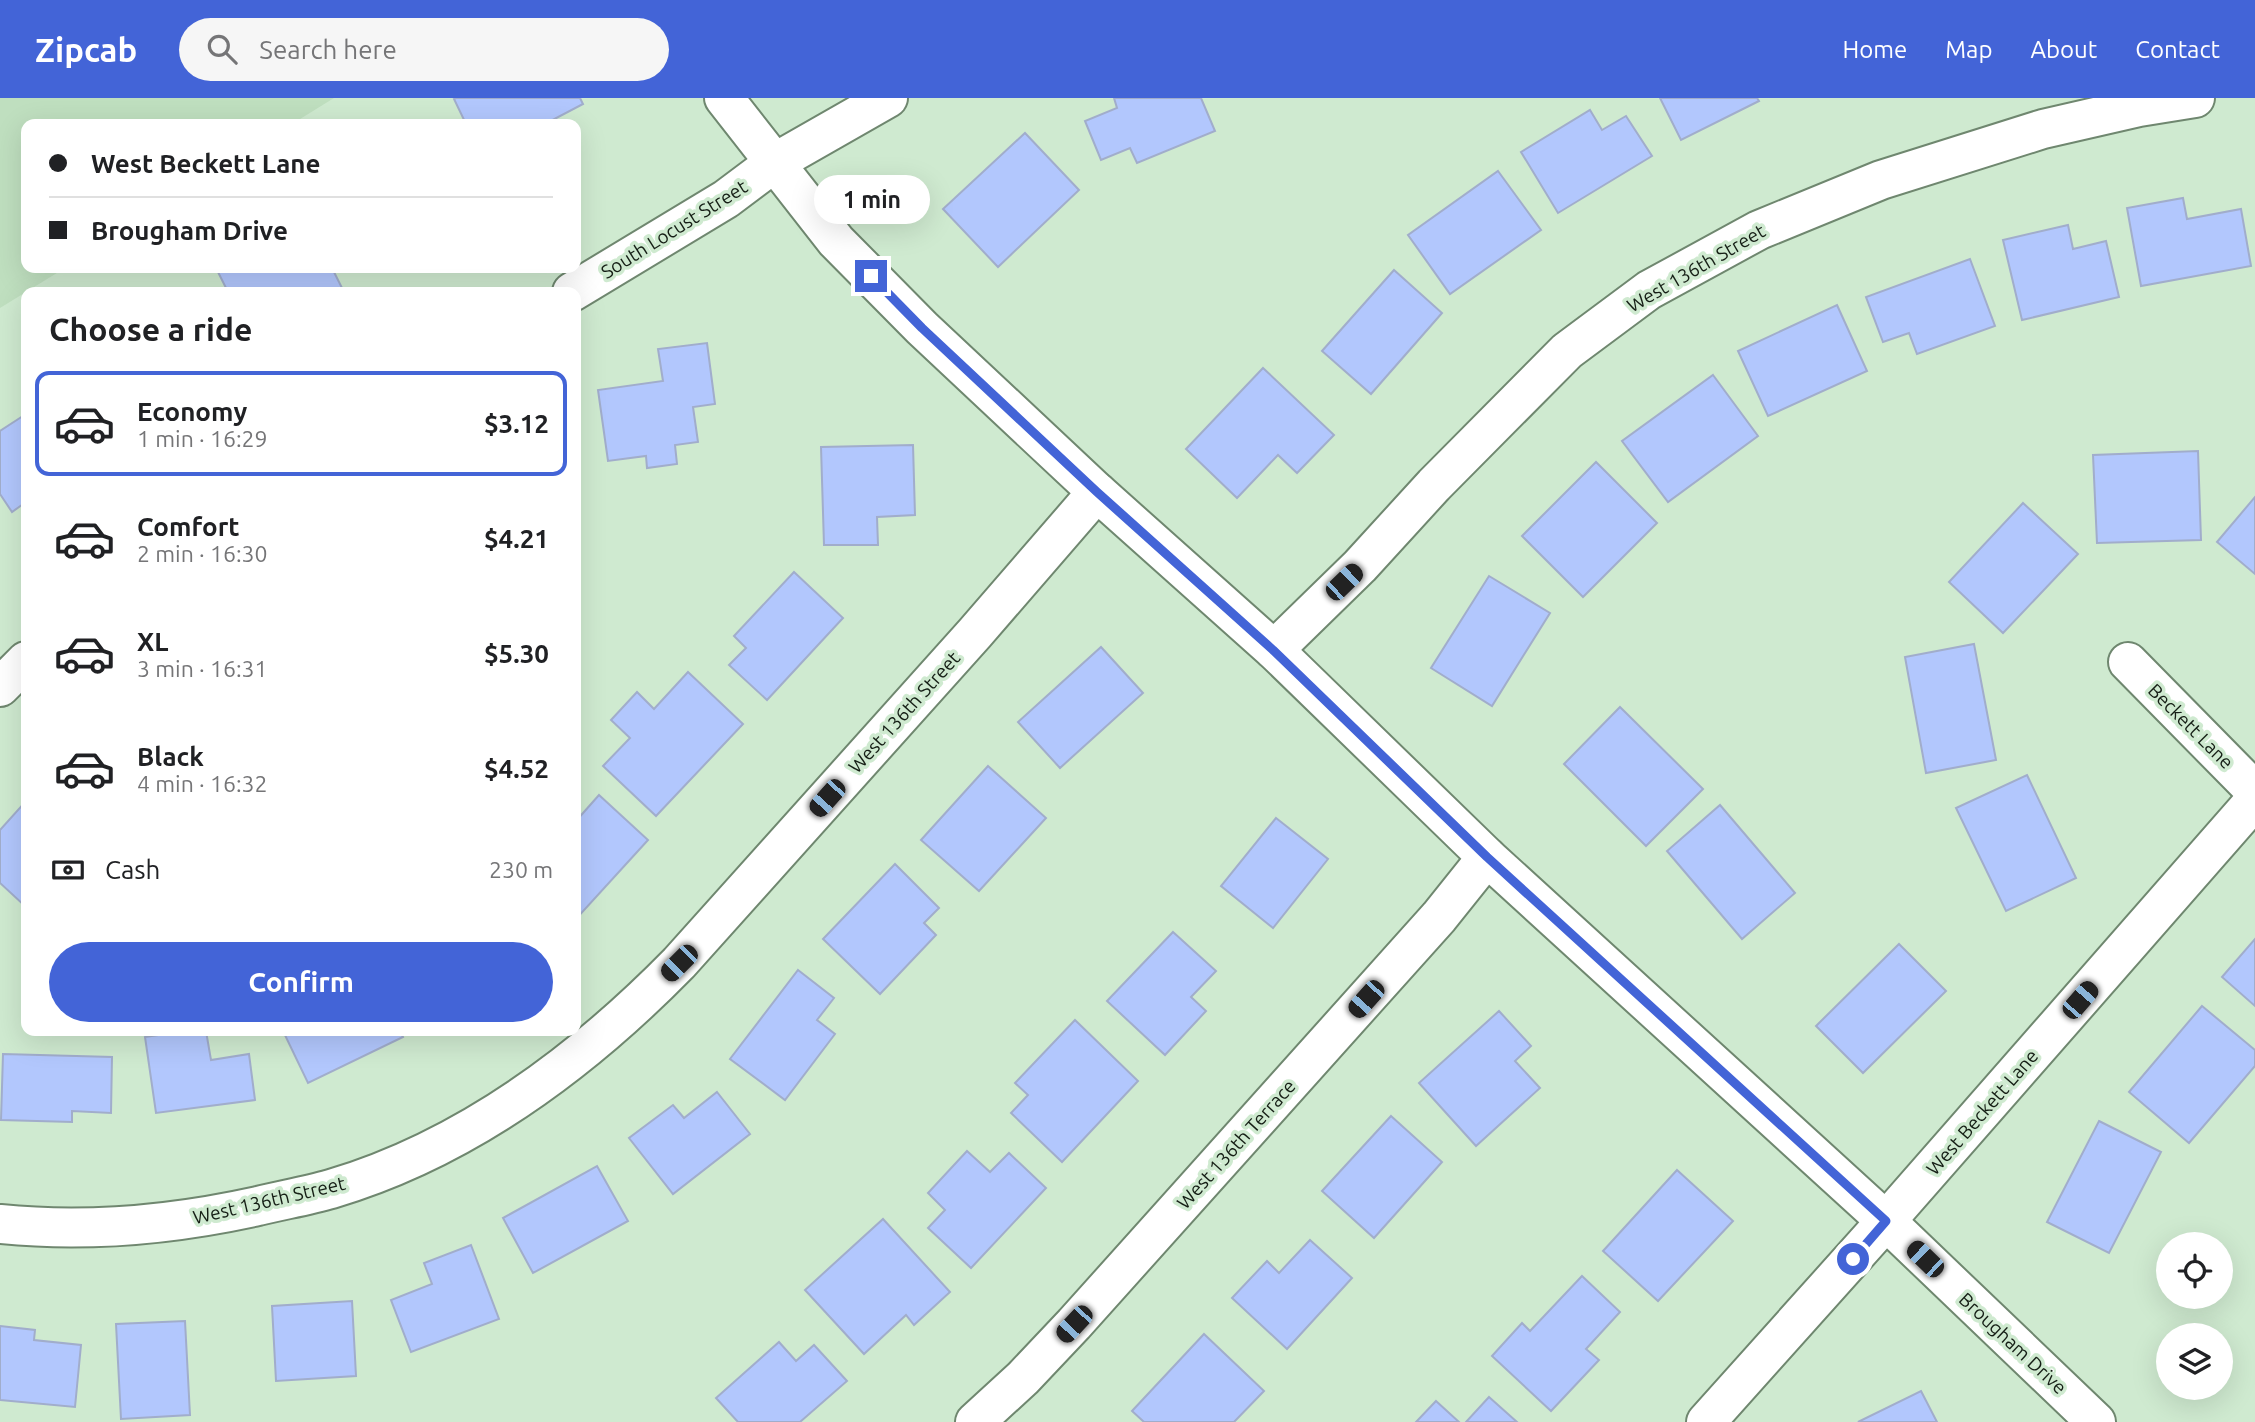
<!DOCTYPE html>
<html lang="en">
<head>
<meta charset="utf-8">
<style>
  body { margin:0; font-family:Ubuntu,sans-serif; background:#f6f6f6; color:#202124; height:100vh; display:flex; flex-direction:column; font-size:26px; white-space:nowrap }
  * { box-sizing:border-box; margin:0 }
  p { font-size:23px; color:#757577 }
  .icon { flex:none; width:38px; height:38px; fill:none; stroke:currentColor; stroke-width:2; stroke-linecap:round; stroke-linejoin:round }
  .map { position:relative; flex:1; overflow:hidden }
  .side { position:absolute; left:21px; top:189px; width:560px; height:749px; display:flex; flex-direction:column; background:#fff; border-radius:14px; box-shadow:0 7px 28px #0002 }
  .side>* { flex:none }
  .hud { position:absolute; left:21px; top:21px; width:560px; height:154px; border-radius:14px; box-shadow:0 7px 28px #0002; display:grid; align-content:center; height:154px; padding:0 28px; background:#fff }
  .fabs { position:absolute; left:2156px; top:1134px; display:grid; gap:14px }
  .fabs a { display:grid; place-items:center; width:77px; height:77px; border-radius:50%; background:#fff; box-shadow:0 7px 28px #0002; font-size:35px }
  .end { position:absolute; width:32px; height:32px; margin:-16px; border:9px solid #4364d7; background:#fff; box-shadow:0 0 0 4px #fff }
  .from { border-radius:50% }
  .bubble { position:absolute; height:49px; border-radius:24px; background:#fff; box-shadow:0 7px 28px #0002; font-size:23px; font-weight:700; line-height:49px; text-align:center }
  .car { position:absolute; width:21px; height:42px; margin:-21px -10px; border-radius:9px; box-shadow:0 0 5px 2px #0007; background:linear-gradient(#222 24%,#8ab4d8 0 40%,#222 0 76%,#8ab4d8 0 86%,#222 0) }
  .hud b { display:flex; align-items:center; gap:24px; height:66px; font-size:26px }
  .hud b+b { border-top:2px solid #e0e0e0 }
  .hud i { width:18px; height:18px; background:#202124 }
  ul { padding:0; list-style:none }
  li { display:flex; align-items:center; gap:21px; height:105px; margin:0 14px 10px; padding:0 14px; border:4px solid transparent; border-radius:14px }
  li div { flex:1 }
  li b { display:block; font-size:26px }
  li em { font-style:normal; font-weight:700 }
  li.on { border-color:#4364d7 }
  li>.icon { width:63px; height:63px; stroke-width:1.5 }
  h2 { padding:0 28px; font-size:32px; line-height:84px }
  .pay { display:flex; align-items:center; gap:18px; height:77px; padding:0 28px; font-size:26px }
  .pay p { margin-inline-start:auto }
  .cta { display:flex; gap:14px; margin-top:auto; padding:14px 28px }
  .cta a { flex:1; height:80px; border-radius:42px; background:#4364d7; color:#fff; font-size:28px; font-weight:700; line-height:80px; text-align:center }
  header { display:flex; align-items:center; gap:42px; box-sizing:border-box; height:98px; padding:0 35px; background:#4364d7; color:#fff }
  header strong { font-size:33px }
  nav { display:flex; gap:38px; margin-inline-start:auto; font-size:24px }
  .search { width:490px; height:63px; background:#f6f6f6; display:flex; align-items:center; gap:18px; box-sizing:border-box; padding:0 24px; border-radius:38px; color:#757577; font-size:26px }
  .map>svg:first-child { display:block }
  .built { fill:#bfdfbf }
  .building { fill:#b2c7fd; stroke:#a1adcb; stroke-width:2 }
  .lines { fill:none; stroke-linecap:round; stroke-linejoin:round }
  .minor-casing { stroke:#6f876f; stroke-width:42 }
  .minor { stroke:#fff; stroke-width:38 }
  .route { stroke:#4364d7; stroke-width:9 }
  .labels { text-anchor:middle; dominant-baseline:central; stroke-width:7; stroke-linejoin:round; paint-order:stroke }
  .street-label { font-size:19px; fill:#151e15; stroke:#cfead0 }
</style>
</head>
<body>
<header>
<strong>Zipcab</strong>
<div class="search"><svg class="icon" aria-label="search" viewBox="0 0 24 24"><circle cx="10" cy="10" r="6"/><path d="M15 15l6 6"/></svg>Search here</div>
<nav><a>Home</a><a>Map</a><a>About</a><a>Contact</a></nav>
</header>
<div class="map">
<svg width="2255" height="1324" viewBox="0 0 2255 1324">
  <rect width="100%" height="100%" fill="#cfead0"/>
  <path class="built" d="M0,0H334L292,26H26V170H65L0,210Z"/>
  <g class="building">
    <path d="M456,0H580L583,6L545,26H466L454,1Z"/>
    <path d="M1114,0H1201L1215,33L1137,65L1130,50L1101,62L1085,23L1117,10Z"/>
    <path d="M1660,0H1757L1759,3L1681,42Z"/>
    <path d="M1590,12L1602,32L1626,18L1652,58L1558,115L1521,54Z"/>
    <path d="M1025,35L1079,92L998,169L943,111Z"/>
    <path d="M1498,73L1541,132L1450,196L1408,137Z"/>
    <path d="M2183,100L2187,121L2241,111L2251,168L2141,188L2127,110Z"/>
    <path d="M2068,127L2073,151L2106,143L2119,199L2022,222L2003,142Z"/>
    <path d="M1970,161L1995,228L1917,256L1909,235L1883,244L1866,199Z"/>
    <path d="M216,170H332L344,194H228Z"/>
    <path d="M1394,172L1442,215L1371,296L1322,253Z"/>
    <path d="M1837,207L1867,273L1768,318L1738,253Z"/>
    <path d="M707,245L715,306L693,309L698,344L675,347L677,366L647,370L646,358L608,363L598,292L663,283L658,251Z"/>
    <path d="M1263,270L1334,337L1297,375L1278,357L1237,400L1186,351Z"/>
    <path d="M1713,277L1758,338L1668,404L1622,343Z"/>
    <path d="M26,316V404L12,414L0,396V333Z"/>
    <path d="M913,347L915,417L877,419L878,447H824L821,349Z"/>
    <path d="M2198,353L2201,442L2097,445L2093,357Z"/>
    <path d="M1596,364L1657,425L1583,499L1522,438Z"/>
    <path d="M2255,399V476L2217,444Z"/>
    <path d="M2023,405L2078,456L2003,535L1949,484Z"/>
    <path d="M794,474L843,520L767,602L729,567L746,550L734,538Z"/>
    <path d="M1489,478L1550,515L1492,608L1431,570Z"/>
    <path d="M1974,546L1996,662L1926,675L1905,559Z"/>
    <path d="M1101,549L1143,595L1060,670L1018,624Z"/>
    <path d="M688,574L743,626L656,718L603,668L630,640L611,622L637,594L654,611Z"/>
    <path d="M1620,609L1703,691L1646,748L1564,666Z"/>
    <path d="M988,668L1046,720L979,793L921,742Z"/>
    <path d="M2027,677L2076,780L2006,813L1956,710Z"/>
    <path d="M599,697L648,742L576,821V723Z"/>
    <path d="M26,703V809L0,785V732Z"/>
    <path d="M1720,707L1795,795L1742,841L1667,753Z"/>
    <path d="M1276,720L1328,761L1273,830L1221,788Z"/>
    <path d="M895,766L939,810L924,825L936,837L880,896L823,841Z"/>
    <path d="M1173,834L1216,873L1191,899L1206,913L1165,957L1107,903Z"/>
    <path d="M2255,841V908L2222,879Z"/>
    <path d="M1899,846L1946,893L1863,975L1816,928Z"/>
    <path d="M798,872L834,900L817,922L835,936L785,1002L730,961Z"/>
    <path d="M2202,908L2255,952V968L2189,1045L2129,994Z"/>
    <path d="M1499,913L1531,948L1515,963L1540,990L1476,1048L1419,985Z"/>
    <path d="M1075,922L1138,983L1062,1064L1011,1015L1028,997L1015,985Z"/>
    <path d="M185,933H206L211,962L249,956L255,1002L156,1015L145,939Z"/>
    <path d="M283,933H400L403,939L308,985Z"/>
    <path d="M3,956L112,959L111,1015L72,1013V1024L1,1022Z"/>
    <path d="M717,994L750,1036L673,1096L629,1040L673,1007L684,1020Z"/>
    <path d="M1391,1018L1442,1064L1374,1140L1322,1093Z"/>
    <path d="M2099,1023L2161,1054L2109,1155L2047,1124Z"/>
    <path d="M967,1053L990,1074L1009,1055L1046,1090L971,1170L928,1130L945,1112L928,1095Z"/>
    <path d="M597,1068L628,1123L533,1175L503,1120Z"/>
    <path d="M1677,1072L1733,1123L1658,1203L1603,1153Z"/>
    <path d="M883,1121L950,1194L914,1227L906,1217L864,1256L805,1192Z"/>
    <path d="M1310,1142L1352,1180L1287,1251L1232,1200L1267,1163L1279,1175Z"/>
    <path d="M471,1147L499,1221L411,1254L391,1202L432,1186L424,1165Z"/>
    <path d="M1582,1178L1620,1214L1586,1251L1599,1262L1551,1313L1492,1258L1522,1225L1530,1233Z"/>
    <path d="M352,1203L356,1278L276,1283L272,1208Z"/>
    <path d="M185,1223L190,1317L121,1321L116,1226Z"/>
    <path d="M0,1228L35,1232L34,1242L81,1247L75,1309L0,1302Z"/>
    <path d="M1204,1236L1264,1293L1234,1324H1144L1132,1313Z"/>
    <path d="M779,1244L796,1263L814,1247L847,1283L800,1324H738L716,1300Z"/>
    <path d="M1921,1293L1937,1324H1858Z"/>
    <path d="M1489,1299L1517,1324H1466Z"/>
    <path d="M1436,1303L1459,1324H1416Z"/>
  </g>
  <g class="lines">
    <g class="minor-casing">
      <g id="minor">
        <path d="M724,0L836,143L922,230L1097,394L1274,552L1487,759L1886,1123L2096,1324"/>
        <path d="M572,194L726,101L774,65L888,0"/>
        <path d="M1274,552L1360,468L1434,387L1567,253L1649,192L1759,132L1881,82L2043,31L2139,9L2195,0"/>
        <path d="M2128,564L2255,693"/>
        <path d="M0,589L26,563"/>
        <path d="M0,1126C88,1135 172,1127 258,1108C282,1102 307,1098 331,1091C466,1051 581,965 679,865L975,535L1097,394"/>
        <path d="M975,1324L1023,1280L1074,1226L1439,819L1487,759"/>
        <path d="M1706,1324L1886,1123L2255,702"/>
      </g>
    </g>
    <use href="#minor" class="minor"/>
  </g>
  <g class="lines">
    <path class="route" d="M871,178L922,230L1097,394L1273,552L1487,759L1886,1123L1853,1161"/>
  </g>
  <g class="labels">
    <g class="street-label">
      <text transform="translate(674 131) rotate(-32)">South Locust Street</text>
      <text transform="translate(1696 170) rotate(-30)">West 136th Street</text>
      <text transform="translate(904 614) rotate(-48)">West 136th Street</text>
      <text transform="translate(2191 628) rotate(45)">Beckett Lane</text>
      <text transform="translate(1982 1014) rotate(-49)">West Beckett Lane</text>
      <text transform="translate(1236 1046) rotate(-48)">West 136th Terrace</text>
      <text transform="translate(269 1102) rotate(-13)">West 136th Street</text>
      <text transform="translate(2013 1245) rotate(43)">Brougham Drive</text>
    </g>
  </g>
</svg>
<div class="fabs">
<a><svg class="icon" aria-label="locate" viewBox="0 0 24 24"><circle cx="12" cy="12" r="6"/><path d="M12 2v4M12 18v4M2 12h4M18 12h4"/></svg></a>
<a><svg class="icon" aria-label="layers" viewBox="0 0 24 24"><path d="M12 4l9 5-9 5-9-5zM3 14l9 5 9-5"/></svg></a>
</div>
<i class="end from" style="left:1853px;top:1161px"></i>
<i class="end" style="left:871px;top:178px"></i>
<div class="bubble" style="left:814px;top:77px;width:116px">1 min</div>
<i class="car" style="left:1344px;top:484px;rotate:46deg"></i>
<i class="car" style="left:827px;top:700px;rotate:222deg"></i>
<i class="car" style="left:679px;top:865px;rotate:225deg"></i>
<i class="car" style="left:1366px;top:901px;rotate:222deg"></i>
<i class="car" style="left:2080px;top:902px;rotate:41deg"></i>
<i class="car" style="left:1925px;top:1161px;rotate:314deg"></i>
<i class="car" style="left:1074px;top:1226px;rotate:223deg"></i>
<div class="hud">
<b><i class="from"></i>West Beckett Lane</b>
<b><i></i>Brougham Drive</b>
</div>
<section class="side">
<h2>Choose a ride</h2>
<ul>
<li class="on"><svg class="icon" aria-label="car" viewBox="0 0 24 24"><path d="M5 17H2v-5l4-1 3-4h7l3 4 3 1v5h-3M9 17h6M6 11h13"/><circle cx="7" cy="17" r="2"/><circle cx="17" cy="17" r="2"/></svg><div><b>Economy</b><p>1 min · 16:29</p></div><em>$3.12</em></li>
<li><svg class="icon" aria-label="car" viewBox="0 0 24 24"><path d="M5 17H2v-5l4-1 3-4h7l3 4 3 1v5h-3M9 17h6M6 11h13"/><circle cx="7" cy="17" r="2"/><circle cx="17" cy="17" r="2"/></svg><div><b>Comfort</b><p>2 min · 16:30</p></div><em>$4.21</em></li>
<li><svg class="icon" aria-label="car" viewBox="0 0 24 24"><path d="M5 17H2v-5l4-1 3-4h7l3 4 3 1v5h-3M9 17h6M6 11h13"/><circle cx="7" cy="17" r="2"/><circle cx="17" cy="17" r="2"/></svg><div><b>XL</b><p>3 min · 16:31</p></div><em>$5.30</em></li>
<li><svg class="icon" aria-label="car" viewBox="0 0 24 24"><path d="M5 17H2v-5l4-1 3-4h7l3 4 3 1v5h-3M9 17h6M6 11h13"/><circle cx="7" cy="17" r="2"/><circle cx="17" cy="17" r="2"/></svg><div><b>Black</b><p>4 min · 16:32</p></div><em>$4.52</em></li>
</ul>
<div class="pay"><svg class="icon" aria-label="cash" viewBox="0 0 24 24"><path d="M3 7h18v10H3z"/><circle cx="12" cy="12" r="2"/></svg>Cash<p>230 m</p></div>
<div class="cta"><a>Confirm</a></div>
</section>
</div>
</body>
</html>
